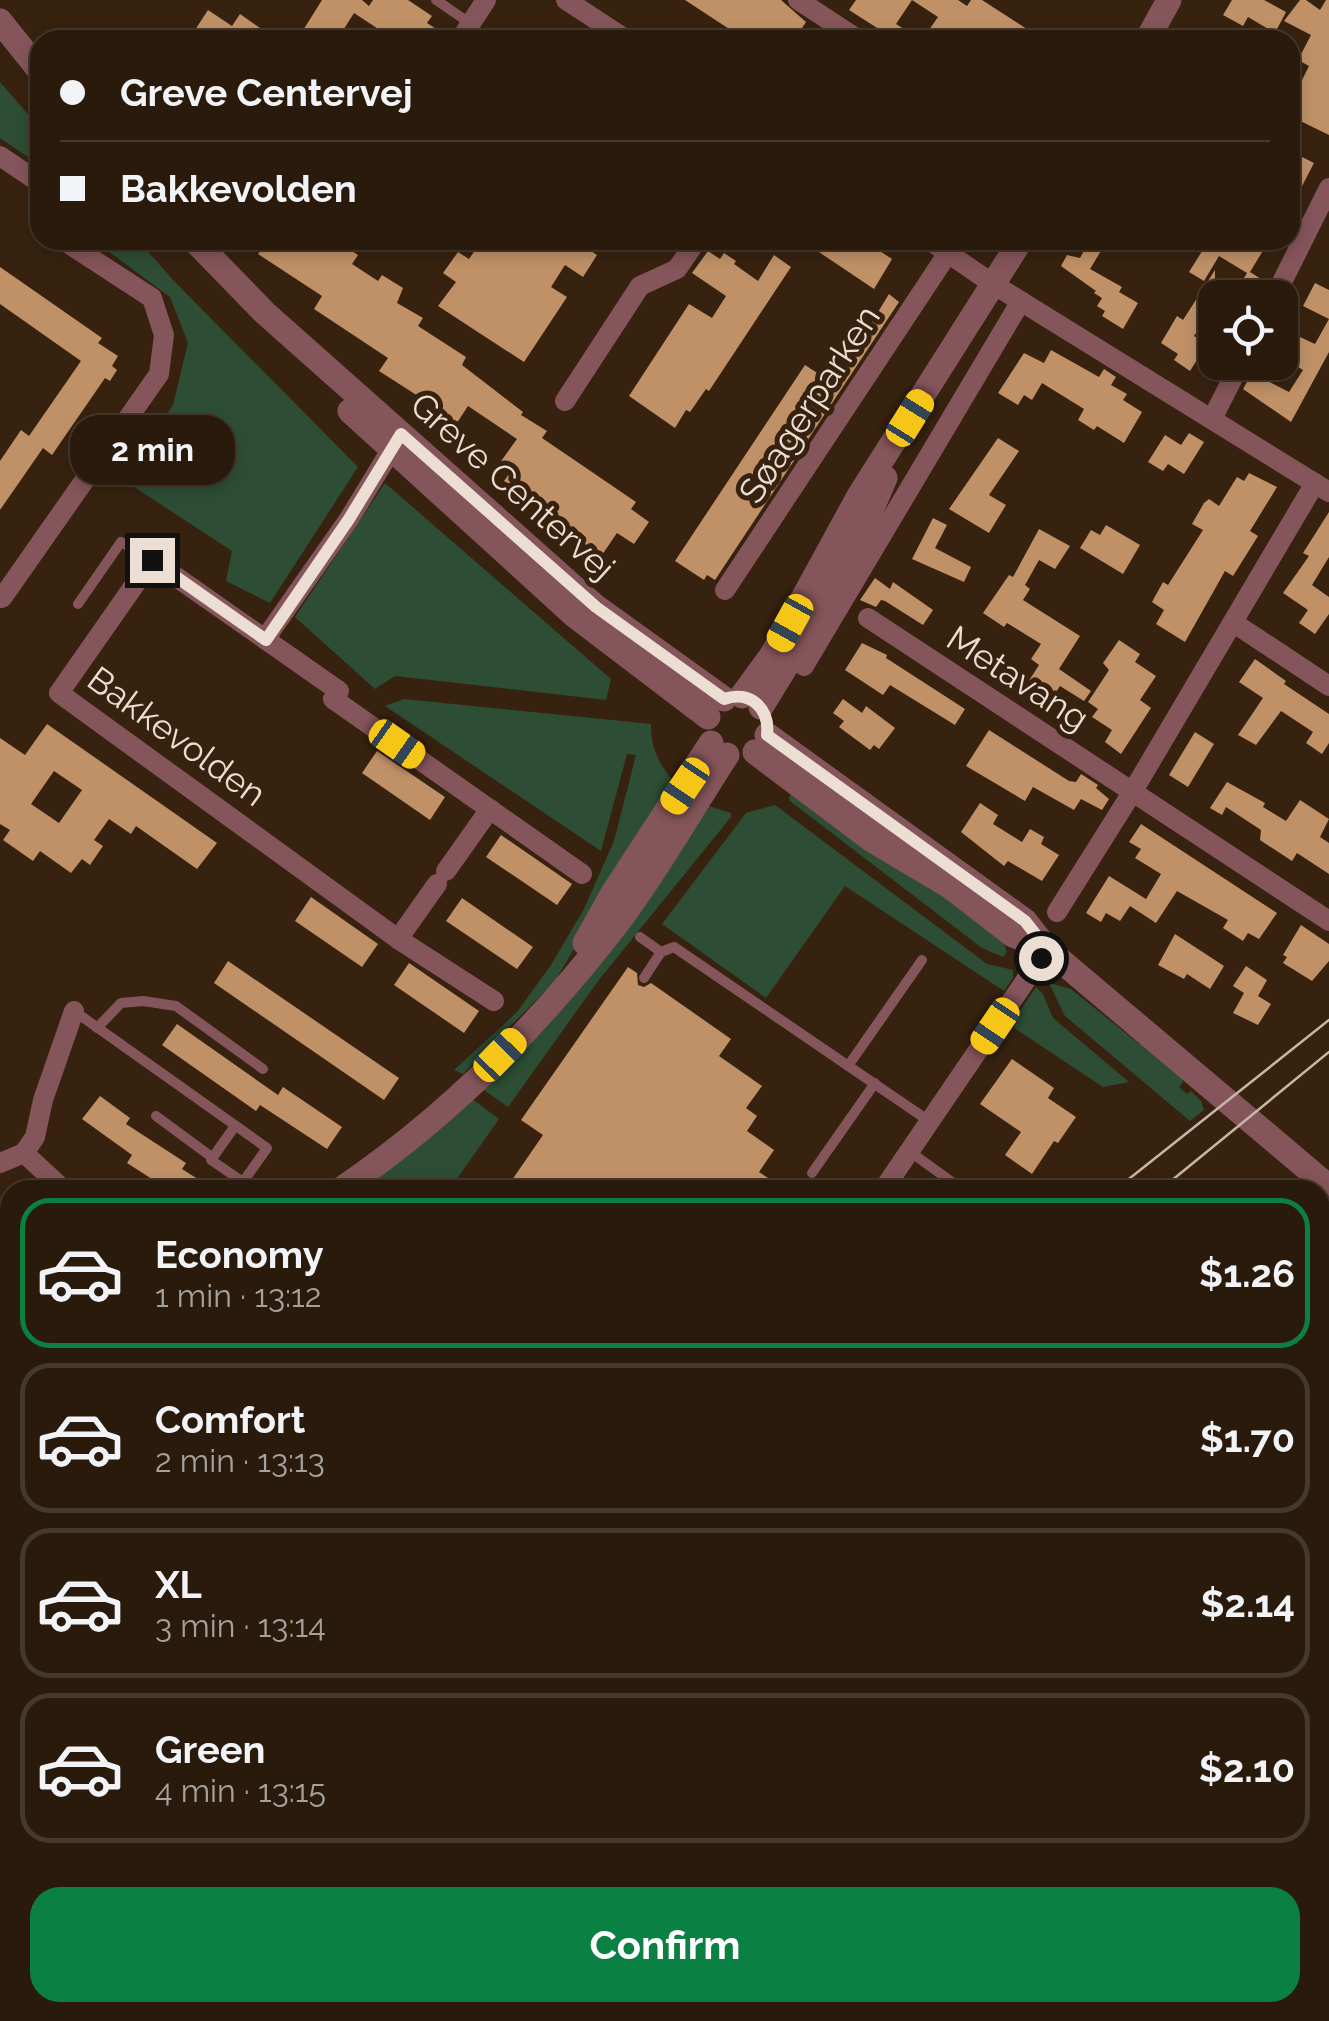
<!DOCTYPE html>
<html lang="en">
<head>
<meta charset="utf-8">
<style>
  body { margin:0; font-family:Raleway,sans-serif; background:#312314; color:#f1f3f6; height:100vh; display:flex; flex-direction:column; font-size:38px; white-space:nowrap }
  * { box-sizing:border-box; margin:0 }
  p { font-size:32px; color:#a5a19d }
  .icon { flex:none; width:55px; height:55px; fill:none; stroke:currentColor; stroke-width:2; stroke-linecap:round; stroke-linejoin:round }
  .map { position:relative; flex:1; overflow:hidden }
  .sheet { position:absolute; left:0px; top:1180px; width:1330px; height:842px; display:flex; flex-direction:column; background:#291a0b; border-radius:30px 30px 0 0; box-shadow:0 5px 15px #0003,0 0 0 2px #45382c }
  .sheet>* { flex:none }
  .top-card { position:absolute; left:30px; top:30px; width:1270px; height:220px; border-radius:30px; box-shadow:0 5px 15px #0003,0 0 0 2px #45382c; display:grid; align-content:center; height:220px; padding:0 30px; background:#291a0b }
  .fabs { position:absolute; left:1198px; top:280px; display:grid; gap:20px }
  .fabs a { display:grid; place-items:center; width:100px; height:100px; border-radius:20px; background:#291a0b; box-shadow:0 5px 15px #0003,0 0 0 2px #45382c; font-size:50px }
  .end { position:absolute; width:45px; height:45px; margin:-22px; border:12px solid #ecded2; background:#111; box-shadow:0 0 0 5px #111 }
  .from { border-radius:50% }
  .bubble { position:absolute; height:70px; border-radius:30px; background:#291a0b; box-shadow:0 5px 15px #0003,0 0 0 2px #45382c; font-size:32px; font-weight:700; line-height:70px; text-align:center }
  .car { position:absolute; width:30px; height:60px; margin:-30px -15px; border-radius:12px; box-shadow:0 0 8px 2px #0007; background:linear-gradient(#f5c518 24%,#345 0 40%,#f5c518 0 76%,#345 0 86%,#f5c518 0) }
  .top-card b { display:flex; align-items:center; gap:35px; height:95px; font-size:38px }
  .top-card b+b { border-top:2px solid #45382c }
  .top-card i { width:25px; height:25px; background:#f1f3f6 }
  ul { padding:18px 0 0; list-style:none }
  li { display:flex; align-items:center; gap:30px; height:150px; margin:0 20px 15px; padding:0 10px; border:5px solid #45382c; border-radius:30px }
  li div { flex:1 }
  li b { display:block; font-size:38px }
  li em { font-style:normal; font-weight:700 }
  li.on { border-color:#0b8043 }
  li>.icon { width:90px; height:90px; stroke-width:1.5 }
  .action { display:flex; gap:20px; margin-top:auto; padding:20px 30px }
  .action a { flex:1; height:115px; border-radius:30px; background:#0b8043; color:#fff; font-size:40px; font-weight:700; line-height:115px; text-align:center }
  .map>svg:first-child { display:block }
  .green { fill:#2d4e34 }
  .building { fill:#c09167; fill-rule:evenodd }
  .lines { fill:none; stroke-linecap:round; stroke-linejoin:round }
  .service { stroke:#84555a; stroke-width:10 }
  .minor { stroke:#84555a; stroke-width:20 }
  .tertiary { stroke:#84555a; stroke-width:25 }
  .tram { stroke:#c7b7aa; stroke-width:2.5 }
  .route { stroke:#ecded2; stroke-width:12 }
  .labels { text-anchor:middle; dominant-baseline:central; stroke-width:10; stroke-linejoin:round; paint-order:stroke }
  .street-label { font-size:35px; fill:#ecded2; stroke:#37220f }
</style>
</head>
<body>
<div class="map">
<svg width="1329" height="2021" viewBox="0 0 1329 2021">
  <rect width="100%" height="100%" fill="#37220f"/>
  <g class="green">
    <path d="M0,82L40,128V165L0,138Z"/>
    <path d="M93,240H138L174,281L358,467L270,603L226,581L232,551L122,479L173,405L188,343L170,297Z"/>
    <path d="M385,483L611,679L606,700L395,676L375,689L295,617Z"/>
    <path d="M404,699L651,724C651,751 660,766 677,785L620,871L555,981L463,1074L454,1070L517,1012L551,965L584,909L614,841L636,755L627,754L601,851L385,706Z"/>
    <path d="M796,788L1000,931L1007,952L1003,957L982,948L790,801L789,797Z"/>
    <path d="M702,804L731,813V817L598,981L508,1107L481,1088Z"/>
    <path d="M775,805L987,964L1013,970V978L1004,991L845,886L766,998L662,924L746,813Z"/>
    <path d="M1049,983L1071,989L1138,1043L1159,1051L1180,1071L1183,1082L1179,1087L1187,1094L1191,1091L1201,1101L1204,1110L1190,1121L1065,1016Z"/>
    <path d="M1036,987L1043,994L1053,1018L1129,1082L1103,1087L1014,1028L1016,1017Z"/>
    <path d="M471,1098L499,1119L449,1190H356Z"/>
    <path d="M10,1426V1692L0,1685V1432Z"/>
    <path d="M1329,1668V1945L1320,1938V1681Z"/>
  </g>
  <g class="building">
    <path d="M322,0H362L369,6L373,0H408L432,16L427,23L447,36L446,40H395L354,13L337,40H297Z"/>
    <path d="M685,0H781L806,22L794,40H746Z"/>
    <path d="M856,0H958L967,6L971,0H982L1044,40H922L938,17L912,0L896,24L921,40H896L849,10Z"/>
    <path d="M1232,0H1264L1286,12L1275,33L1248,17L1243,26L1223,15Z"/>
    <path d="M1300,0H1306L1320,10L1326,0H1329V135L1290,116V104L1309,66L1298,60L1311,35L1284,21Z"/>
    <path d="M208,10L232,26L240,14L277,40H205L193,33Z"/>
    <path d="M1290,151L1314,163L1300,190L1290,185Z"/>
    <path d="M269,240H335L358,255L352,264L378,281L382,275L403,288L397,303L423,318L418,326L466,357L462,365L523,412L521,415L547,431L542,438L636,502L631,509L649,522L634,544L617,533L602,555L563,530L568,523L504,481L511,471L499,464L517,439L468,406L451,432L436,423L443,412L379,371L388,358L314,309L322,296L258,254Z"/>
    <path d="M482,240H575L597,255L583,277L565,265L551,287L567,297L524,362L438,306L456,282L443,273L458,252L469,259Z"/>
    <path d="M801,240H863L892,259L874,289Z"/>
    <path d="M1090,240L1104,246L1090,269L1122,287L1119,292L1138,303L1123,329L1102,316L1105,311L1097,306L1102,298L1094,293L1096,291L1061,266L1067,255L1080,258Z"/>
    <path d="M1209,240H1249L1264,249L1250,272L1261,279L1249,298H1215V318L1208,314L1194,336L1207,344L1190,371L1174,360L1178,354L1161,343L1177,316L1183,320L1215,270V284L1233,296L1247,273L1219,256L1204,281L1189,272Z"/>
    <path d="M708,251L720,259L724,253L736,261L734,264L758,281L774,255L791,267L709,391L706,389L690,412L686,410L675,428L629,396L689,304L712,318L726,296L692,273Z"/>
    <path d="M0,267L102,338L98,343L118,356L112,366L117,370L110,381L105,378L52,455L43,448L0,510V461L21,430L29,436L81,361L0,304Z"/>
    <path d="M1315,283L1329,290V352L1291,422L1243,389L1252,373L1289,392L1303,370L1280,356V343L1287,331L1315,344L1329,319L1303,306Z"/>
    <path d="M889,294L899,302L715,580L707,575L704,580L675,561L805,365L834,384Z"/>
    <path d="M1051,350L1099,377L1104,369L1116,377L1111,385L1127,394L1123,400L1142,412L1124,443L1097,426L1094,430L1078,420L1084,409L1042,383L1032,400L1024,395L1018,405L998,393L1024,353L1044,363Z"/>
    <path d="M1189,433L1204,442L1184,474L1168,464L1163,471L1148,462L1165,435L1181,445Z"/>
    <path d="M998,438L1019,451L989,495L1006,505L989,533L949,509Z"/>
    <path d="M1249,473L1277,487L1250,531L1258,536L1233,576L1225,571L1185,642L1156,624L1164,610L1152,602L1163,582L1168,585L1203,530L1192,524L1204,503L1209,499L1219,506L1237,477L1244,481Z"/>
    <path d="M1329,512V557L1312,585L1329,597V614L1315,634L1299,623L1308,610L1283,593L1309,556L1303,553Z"/>
    <path d="M933,518L947,525L935,548L971,567L964,582L912,559Z"/>
    <path d="M1106,525L1140,545L1123,574L1080,548L1091,530L1100,535Z"/>
    <path d="M1039,529L1070,546L1055,569L1039,560L1025,585L1030,589L1023,600L1080,636L1059,669L1091,691L1084,701L1060,686L1047,706L1043,703L1041,706L1021,693L1039,665L1031,659L1041,644L1007,623L1004,627L983,613L1009,575L1013,577Z"/>
    <path d="M875,578L890,589L893,582L933,610L923,625L885,601L881,600L876,607L860,600Z"/>
    <path d="M1119,640L1140,654L1135,662L1156,676L1140,700L1151,708L1121,754L1105,742L1112,730L1092,717L1098,709L1088,702L1109,670L1103,663Z"/>
    <path d="M862,643L887,655L886,658L965,709L955,725L890,685L883,695L845,670Z"/>
    <path d="M1255,659L1286,681L1284,684L1329,714V743L1322,754L1306,743L1313,732L1281,711L1256,745L1238,735L1263,698L1239,682Z"/>
    <path d="M843,699L862,713L866,706L895,728L879,749L874,745L870,750L839,727L844,721L833,713Z"/>
    <path d="M47,724L217,843L197,869L136,826L131,834L109,819L94,840L103,846L90,865L82,859L71,873L40,851L33,861L3,840L10,830L0,824V738L25,755ZM54,771L82,790L59,823L31,804Z"/>
    <path d="M989,730L1069,781L1076,782L1081,774L1098,785L1096,788L1109,799L1102,810L1081,799L1074,810L1033,787L1025,801L966,766Z"/>
    <path d="M1195,732L1214,744L1188,787L1169,775Z"/>
    <path d="M377,751L445,797L430,820L362,773Z"/>
    <path d="M1227,782L1265,803L1263,807L1286,821L1300,800L1329,819L1320,837L1329,843V874L1297,853L1292,861L1260,840L1261,830L1226,807L1222,815L1210,808Z"/>
    <path d="M980,803L998,815L993,824L1022,842L1030,829L1044,837L1041,844L1059,855L1042,881L1008,861L1004,866L961,832Z"/>
    <path d="M1141,824L1277,913L1259,939L1248,933L1243,941L1223,928L1228,920L1177,891L1156,923L1130,906L1120,921L1106,913L1101,922L1086,913L1109,876L1146,899L1161,874L1135,858L1141,849L1129,842Z"/>
    <path d="M501,835L572,884L557,905L486,857Z"/>
    <path d="M311,897L378,944L362,967L295,921Z"/>
    <path d="M462,898L533,947L517,969L446,921Z"/>
    <path d="M1301,925L1329,944V961L1312,981L1283,963L1287,957L1283,955Z"/>
    <path d="M1175,934L1224,966L1210,989L1187,974L1184,979L1158,965Z"/>
    <path d="M228,961L399,1078L384,1100L214,983Z"/>
    <path d="M409,963L479,1011L464,1033L394,985Z"/>
    <path d="M1246,966L1267,980L1258,996L1271,1004L1258,1025L1233,1013L1244,993L1233,986Z"/>
    <path d="M628,967L637,973L638,985L644,987L651,983L731,1039L719,1056L762,1086L746,1108L757,1116L747,1131L774,1150L759,1172L786,1190H505L543,1135L521,1120Z"/>
    <path d="M177,1024L278,1095L283,1087L342,1127L327,1149L260,1105L256,1111L162,1045Z"/>
    <path d="M1012,1059L1054,1088L1048,1098L1076,1117L1058,1143L1054,1141L1032,1174L1005,1155L1021,1132L980,1104Z"/>
    <path d="M100,1096L130,1118L126,1124L186,1163L182,1169L215,1190H169L127,1163L132,1155L82,1119Z"/>
  </g>
  <g class="lines">
    <g class="service">
      <path d="M436,0L471,24"/>
      <path d="M78,604L121,542L152,560"/>
      <path d="M640,937L661,952"/>
      <path d="M661,952L674,947L929,1121"/>
      <path d="M644,978L661,952"/>
      <path d="M74,1011L267,1148L243,1182L211,1160L235,1126"/>
      <path d="M97,1028L121,1003L143,1001L176,1006L263,1069"/>
      <path d="M848,1066L922,960"/>
      <path d="M156,1116L213,1158"/>
      <path d="M909,1151L963,1190"/>
      <path d="M812,1173L875,1083"/>
      <path d="M1320,1262L1329,1251"/>
    </g>
    <g class="minor">
      <path d="M566,0L627,40"/>
      <path d="M798,0L859,40"/>
      <path d="M460,40L486,0"/>
      <path d="M0,156L40,183"/>
      <path d="M929,240L993,284L1329,492"/>
      <path d="M1274,298L1329,188"/>
      <path d="M565,401L640,286L677,269L697,240"/>
      <path d="M1212,419L1241,362"/>
      <path d="M725,590L948,253"/>
      <path d="M2,598L159,374L164,335L152,298L63,240"/>
      <path d="M868,618L1329,921"/>
      <path d="M1234,623L1329,686"/>
      <path d="M265,639L349,519L399,437"/>
      <path d="M804,666L1021,301"/>
      <path d="M446,871L490,809"/>
      <path d="M1057,912L1133,791L1315,483"/>
      <path d="M398,939L437,884"/>
      <path d="M494,1001L398,939L59,693L152,560L339,691L333,699L582,874"/>
      <path d="M24,1153L64,1190"/>
      <path d="M0,1163L24,1153L35,1137L43,1100L74,1011"/>
      <path d="M883,1190L1047,949"/>
      <path d="M0,1863L10,1870"/>
      <path d="M205,2012L217,2021"/>
      <path d="M680,2012L691,2021"/>
      <path d="M1188,2012L1200,2021"/>
    </g>
    <g class="tertiary">
      <path d="M0,21L40,71"/>
      <path d="M1147,40L1169,0"/>
      <path d="M194,240L265,313L596,607L724,699"/>
      <path d="M350,411L574,615L708,717"/>
      <path d="M742,696L772,655L859,496L1021,240"/>
      <path d="M761,707L846,569L885,478"/>
      <path d="M767,735L1025,921L1047,949L1329,1187"/>
      <path d="M755,752L872,840L951,887L1013,935L1044,947"/>
      <path d="M585,943L613,893L711,743"/>
      <path d="M340,1190C446,1118 541,1023 619,921C658,869 691,810 727,755"/>
      <path d="M0,1410L10,1404"/>
    </g>
    <g class="tram">
      <path d="M1115,1190L1329,1020"/>
      <path d="M1160,1190L1329,1052"/>
      <path d="M71,2021L81,2012"/>
    </g>
  </g>
  <g class="lines">
    <path class="route" d="M152,560L266,640L349,519L401,434L596,607L724,699C750,690 770,708 767,735L1025,921L1047,949L1041,958"/>
  </g>
  <g class="labels">
    <g class="street-label">
      <text transform="translate(809 404) rotate(-57)">Søagerparken</text>
      <text transform="translate(513 486) rotate(42)">Greve Centervej</text>
      <text transform="translate(1018 678) rotate(33)">Metavang</text>
      <text transform="translate(177 736) rotate(36)">Bakkevolden</text>
    </g>
  </g>
</svg>
<div class="fabs">
<a><svg class="icon" aria-label="locate" viewBox="0 0 24 24"><circle cx="12" cy="12" r="6"/><path d="M12 2v4M12 18v4M2 12h4M18 12h4"/></svg></a>
</div>
<i class="end from" style="left:1041px;top:958px"></i>
<i class="end" style="left:152px;top:560px"></i>
<div class="bubble" style="left:70px;top:415px;width:165px">2 min</div>
<i class="car" style="left:910px;top:418px;rotate:32deg"></i>
<i class="car" style="left:790px;top:623px;rotate:209deg"></i>
<i class="car" style="left:397px;top:744px;rotate:125deg"></i>
<i class="car" style="left:685px;top:786px;rotate:214deg"></i>
<i class="car" style="left:995px;top:1026px;rotate:214deg"></i>
<i class="car" style="left:500px;top:1055px;rotate:44deg"></i>
<div class="top-card">
<b><i class="from"></i>Greve Centervej</b>
<b><i></i>Bakkevolden</b>
</div>
<section class="sheet">
<ul>
<li class="on"><svg class="icon" aria-label="car" viewBox="0 0 24 24"><path d="M5 17H2v-5l4-1 3-4h7l3 4 3 1v5h-3M9 17h6M6 11h13"/><circle cx="7" cy="17" r="2"/><circle cx="17" cy="17" r="2"/></svg><div><b>Economy</b><p>1 min · 13:12</p></div><em>$1.26</em></li>
<li><svg class="icon" aria-label="car" viewBox="0 0 24 24"><path d="M5 17H2v-5l4-1 3-4h7l3 4 3 1v5h-3M9 17h6M6 11h13"/><circle cx="7" cy="17" r="2"/><circle cx="17" cy="17" r="2"/></svg><div><b>Comfort</b><p>2 min · 13:13</p></div><em>$1.70</em></li>
<li><svg class="icon" aria-label="car" viewBox="0 0 24 24"><path d="M5 17H2v-5l4-1 3-4h7l3 4 3 1v5h-3M9 17h6M6 11h13"/><circle cx="7" cy="17" r="2"/><circle cx="17" cy="17" r="2"/></svg><div><b>XL</b><p>3 min · 13:14</p></div><em>$2.14</em></li>
<li><svg class="icon" aria-label="car" viewBox="0 0 24 24"><path d="M5 17H2v-5l4-1 3-4h7l3 4 3 1v5h-3M9 17h6M6 11h13"/><circle cx="7" cy="17" r="2"/><circle cx="17" cy="17" r="2"/></svg><div><b>Green</b><p>4 min · 13:15</p></div><em>$2.10</em></li>
</ul>
<div class="action"><a>Confirm</a></div>
</section>
</div>
</body>
</html>
